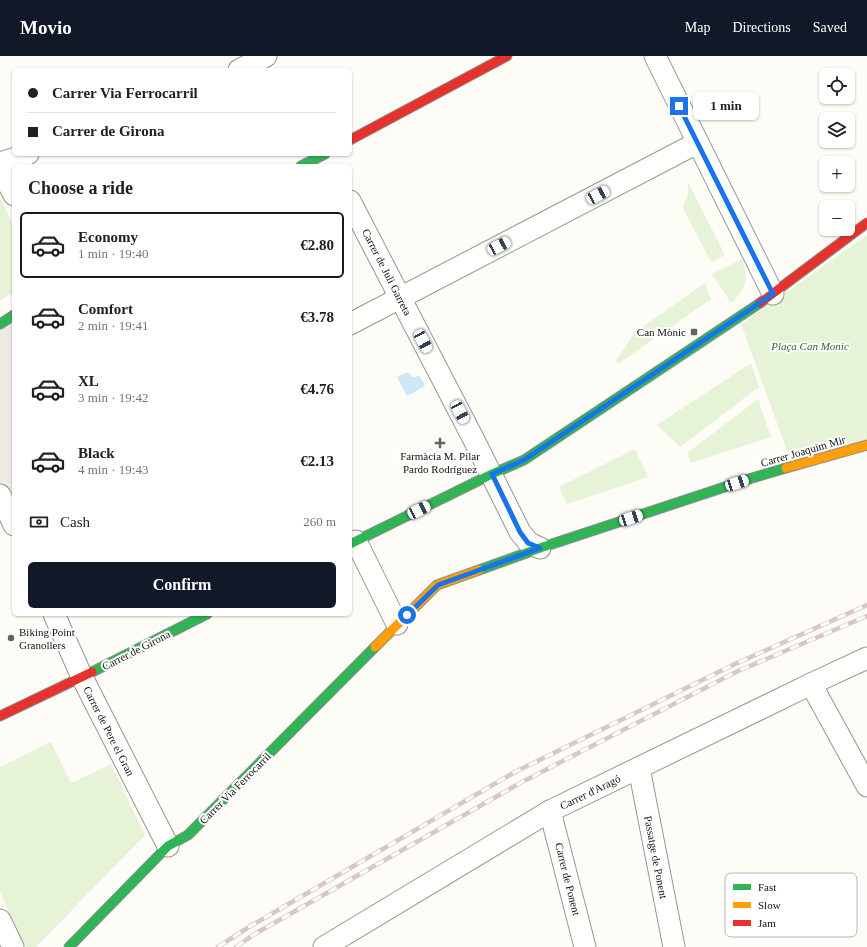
<!DOCTYPE html>
<html lang="en">
<head>
<meta charset="utf-8">
<style>
  body { margin:0; font-family:"Times New Roman",serif; background:#f2f2f2; color:#202124; height:100vh; display:flex; flex-direction:column; font-size:15px; white-space:nowrap }
  * { box-sizing:border-box; margin:0 }
  p { font-size:13px; color:#757577 }
  .icon { flex:none; width:22px; height:22px; fill:none; stroke:currentColor; stroke-width:2; stroke-linecap:round; stroke-linejoin:round }
  .map { position:relative; flex:1; overflow:hidden }
  .panel { position:absolute; left:12px; top:108px; width:340px; height:452px; display:flex; flex-direction:column; background:#fff; border-radius:6px; box-shadow:0 1px 3px #0004 }
  .panel>* { flex:none }
  .guide { position:absolute; left:12px; top:12px; width:340px; height:88px; border-radius:6px; box-shadow:0 1px 3px #0004; display:grid; align-content:center; height:88px; padding:0 16px; background:#fff }
  .fabs { position:absolute; left:819px; top:12px; display:grid; gap:8px }
  .fabs a { display:grid; place-items:center; width:36px; height:36px; border-radius:6px; background:#fff; box-shadow:0 1px 3px #0004; font-size:20px }
  .end { position:absolute; width:18px; height:18px; margin:-9px; border:5px solid #1a73e8; background:#fff; box-shadow:0 0 0 2px #fff }
  .from { border-radius:50% }
  .bubble { position:absolute; height:28px; border-radius:6px; background:#fff; box-shadow:0 1px 3px #0004; font-size:13px; font-weight:600; line-height:28px; text-align:center }
  .car { position:absolute; width:12px; height:24px; margin:-12px -6px; border-radius:5px; box-shadow:0 0 3px 1px #0007; background:linear-gradient(#fff 24%,#345 0 40%,#fff 0 76%,#345 0 86%,#fff 0) }
  .guide b { display:flex; align-items:center; gap:14px; height:38px; font-size:15px }
  .guide b+b { border-top:1px solid #e0e0e0 }
  .guide i { width:10px; height:10px; background:#202124 }
  ul { padding:0; list-style:none }
  li { display:flex; align-items:center; gap:12px; height:66px; margin:0 8px 6px; padding:0 8px; border:2px solid transparent; border-radius:6px }
  li div { flex:1 }
  li b { display:block; font-size:15px }
  li em { font-style:normal; font-weight:600 }
  li.on { border-color:#111827 }
  li>.icon { width:36px; height:36px; stroke-width:1.5 }
  h2 { padding:0 16px; font-size:18px; line-height:48px }
  .pay { display:flex; align-items:center; gap:10px; height:44px; padding:0 16px; font-size:15px }
  .pay p { margin-inline-start:auto }
  .primary-button { display:flex; gap:8px; margin-top:auto; padding:8px 16px }
  .primary-button a { flex:1; height:46px; border-radius:6px; background:#111827; color:#fff; font-size:16px; font-weight:600; line-height:46px; text-align:center }
  header { display:flex; align-items:center; gap:24px; box-sizing:border-box; height:56px; padding:0 20px; background:#111827; color:#fff }
  header strong { font-size:19px }
  nav { display:flex; gap:22px; margin-inline-start:auto; font-size:14px }
  .map>svg:first-child { display:block }
  .green { fill:#e7f3d7 }
  .plaza { fill:#edebe2 }
  .water { fill:#cde8f7 }
  .lines { fill:none; stroke-linecap:round; stroke-linejoin:round }
  .street-casing { stroke:#979795; stroke-width:23 }
  .fast-casing { stroke:#8e8d8b; stroke-width:11 }
  .slow-casing { stroke:#8e8d8b; stroke-width:11 }
  .jam-casing { stroke:#8e8d8b; stroke-width:11 }
  .street { stroke:#fffffe; stroke-width:21 }
  .fast { stroke:#30b455; stroke-width:9 }
  .slow { stroke:#ff9f0a; stroke-width:9 }
  .jam { stroke:#e5322d; stroke-width:9 }
  .rail-casing { stroke:#d9c6c7; stroke-width:4.5 }
  .rail { stroke:#fff; stroke-width:3; stroke-dasharray:9; stroke-linecap:butt }
  .route { stroke:#1a73e8; stroke-width:5 }
  .poi-dot { fill:#646362; stroke:#fff; stroke-width:1.5 }
  .labels { text-anchor:middle; dominant-baseline:central; stroke-width:4; stroke-linejoin:round; paint-order:stroke }
  .street-label { font-size:11px; fill:#111; stroke:#fff }
  .poi-label { font-size:11px; fill:#111; stroke:#fff; text-anchor:end }
  .park-label { font-size:11px; font-style:italic; fill:#2f6b1f; stroke:#fff }
  .key { fill:#fff; stroke:#b8b8b8; stroke-width:1 }
  .key-label { font-size:11px; fill:#111 }
</style>
</head>
<body>
<header>
<strong>Movio</strong>
<nav><a>Map</a><a>Directions</a><a>Saved</a></nav>
</header>
<div class="map">
<svg width="867" height="891" viewBox="0 0 867 891">
  <rect width="100%" height="100%" fill="#fdfcf7"/>
  <g class="green">
    <path d="M688,126L725,199L711,206L683,152L688,138Z"/>
    <path d="M0,142L14,170V237L0,244Z"/>
    <path d="M867,179V384L790,403L741,268Z"/>
    <path d="M742,203C749,223 746,233 731,247L712,218Z"/>
    <path d="M705,227L711,243L618,308L616,305L635,276Z"/>
    <path d="M751,307L759,331L680,391L657,369Z"/>
    <path d="M758,343L771,381L691,407L687,397Z"/>
    <path d="M635,393L648,421L567,448L559,431Z"/>
    <path d="M51,686L71,727L111,708L145,779L36,891H25L0,836V711Z"/>
  </g>
  <path class="plaza" d="M14,259V442L4,447L0,439V268Z"/>
  <path class="water" d="M407,316L413,321L420,320L425,330L407,340L397,321Z"/>
  <g class="lines">
    <g class="street-casing">
      <g id="street">
        <path d="M655,0L773,238"/>
        <path d="M239,14L266,0"/>
        <path d="M0,107L28,98"/>
        <path d="M0,112L14,139"/>
        <path d="M350,145L474,384L520,476L529,487L540,492"/>
        <path d="M350,268L697,87"/>
        <path d="M0,439L14,469"/>
        <path d="M356,485L397,568"/>
        <path d="M54,558L82,621L168,790"/>
        <path d="M811,628L867,730"/>
        <path d="M639,712L674,891"/>
        <path d="M550,755L585,891"/>
        <path d="M0,864L13,891"/>
        <path d="M324,891L550,755L811,628L867,602"/>
      </g>
    </g>
    <g class="fast-casing">
      <g id="fast">
        <path d="M301,110L325,98"/>
        <path d="M0,268L14,259"/>
        <path d="M350,488L492,418L524,404L760,247"/>
        <path d="M479,514L540,492L752,422L786,412"/>
        <path d="M92,616L207,558"/>
        <path d="M69,891L168,790L188,779L375,591"/>
      </g>
    </g>
    <g class="slow-casing">
      <g id="slow">
        <path d="M786,412L867,389"/>
        <path d="M375,591L437,529L479,514"/>
      </g>
    </g>
    <g class="jam-casing">
      <g id="jam">
        <path d="M350,84L507,0"/>
        <path d="M760,247L867,167"/>
        <path d="M0,660L92,616"/>
      </g>
    </g>
    <use href="#street" class="street"/>
    <use href="#fast" class="fast"/>
    <use href="#slow" class="slow"/>
    <use href="#jam" class="jam"/>
    <g class="rail-casing">
      <g id="rail">
        <path d="M218,891L249,871L515,716L735,608L867,549"/>
        <path d="M236,891L253,879L522,726L736,616L867,560"/>
      </g>
    </g>
    <use href="#rail" class="rail"/>
  </g>
  <g class="lines">
    <path class="route" d="M407,559L438,529L540,492L528,487L520,476L492,418L524,404L773,238L679,50"/>
  </g>
  <g class="poi-dot">
    <rect x="690" y="272" width="8" height="8" rx="2"/>
    <path d="M438 381h4v4h4v4h-4v4h-4v-4h-4v-4h4z"/>
    <circle cx="11" cy="582" r="4"/>
  </g>
  <g class="labels">
    <g class="street-label">
      <text transform="translate(387 216) rotate(63)">Carrer de Juli Garreta</text>
      <text transform="translate(803 395) rotate(-16)">Carrer Joaquim Mir</text>
      <text transform="translate(136 594) rotate(-27)">Carrer de Girona</text>
      <text transform="translate(109 675) rotate(63)">Carrer de Pere el Gran</text>
      <text transform="translate(235 732) rotate(-45)">Carrer Via Ferrocarril</text>
      <text transform="translate(590 736) rotate(-26)">Carrer d'Aragó</text>
      <text transform="translate(656 801) rotate(79)">Passatge de Ponent</text>
      <text transform="translate(568 823) rotate(76)">Carrer de Ponent</text>
    </g>
    <g class="poi-label">
      <text x="686" y="276">Can Mònic</text>
      <text x="440" y="400" text-anchor="middle">Farmàcia M. Pilar<tspan x="440" dy="13">Pardo Rodríguez</tspan></text>
      <text x="19" y="576" text-anchor="start">Biking Point<tspan x="19" dy="13">Granollers</tspan></text>
    </g>
    <g class="park-label">
      <text x="810" y="290">Plaça Can Monic</text>
    </g>
  </g>
  <rect x="725" y="817" width="132" height="64" rx="6" class="key"/>
  <rect x="733" y="828" width="18" height="6" fill="#30b455"/>
  <rect x="733" y="846" width="18" height="6" fill="#ff9f0a"/>
  <rect x="733" y="864" width="18" height="6" fill="#e5322d"/>
  <g class="key-label">
    <text x="758" y="835">Fast</text>
    <text x="758" y="853">Slow</text>
    <text x="758" y="871">Jam</text>
  </g>
</svg>
<div class="fabs">
<a><svg class="icon" aria-label="locate" viewBox="0 0 24 24"><circle cx="12" cy="12" r="6"/><path d="M12 2v4M12 18v4M2 12h4M18 12h4"/></svg></a>
<a><svg class="icon" aria-label="layers" viewBox="0 0 24 24"><path d="M12 4l9 5-9 5-9-5zM3 14l9 5 9-5"/></svg></a>
<a>+</a>
<a>−</a>
</div>
<i class="end from" style="left:407px;top:559px"></i>
<i class="end" style="left:679px;top:50px"></i>
<div class="bubble" style="left:693px;top:36px;width:66px">1 min</div>
<i class="car" style="left:598px;top:139px;rotate:62deg"></i>
<i class="car" style="left:499px;top:190px;rotate:62deg"></i>
<i class="car" style="left:423px;top:285px;rotate:152deg"></i>
<i class="car" style="left:460px;top:356px;rotate:152deg"></i>
<i class="car" style="left:737px;top:427px;rotate:72deg"></i>
<i class="car" style="left:419px;top:454px;rotate:64deg"></i>
<i class="car" style="left:631px;top:462px;rotate:72deg"></i>
<div class="guide">
<b><i class="from"></i>Carrer Via Ferrocarril</b>
<b><i></i>Carrer de Girona</b>
</div>
<section class="panel">
<h2>Choose a ride</h2>
<ul>
<li class="on"><svg class="icon" aria-label="car" viewBox="0 0 24 24"><path d="M5 17H2v-5l4-1 3-4h7l3 4 3 1v5h-3M9 17h6M6 11h13"/><circle cx="7" cy="17" r="2"/><circle cx="17" cy="17" r="2"/></svg><div><b>Economy</b><p>1 min · 19:40</p></div><em>€2.80</em></li>
<li><svg class="icon" aria-label="car" viewBox="0 0 24 24"><path d="M5 17H2v-5l4-1 3-4h7l3 4 3 1v5h-3M9 17h6M6 11h13"/><circle cx="7" cy="17" r="2"/><circle cx="17" cy="17" r="2"/></svg><div><b>Comfort</b><p>2 min · 19:41</p></div><em>€3.78</em></li>
<li><svg class="icon" aria-label="car" viewBox="0 0 24 24"><path d="M5 17H2v-5l4-1 3-4h7l3 4 3 1v5h-3M9 17h6M6 11h13"/><circle cx="7" cy="17" r="2"/><circle cx="17" cy="17" r="2"/></svg><div><b>XL</b><p>3 min · 19:42</p></div><em>€4.76</em></li>
<li><svg class="icon" aria-label="car" viewBox="0 0 24 24"><path d="M5 17H2v-5l4-1 3-4h7l3 4 3 1v5h-3M9 17h6M6 11h13"/><circle cx="7" cy="17" r="2"/><circle cx="17" cy="17" r="2"/></svg><div><b>Black</b><p>4 min · 19:43</p></div><em>€2.13</em></li>
</ul>
<div class="pay"><svg class="icon" aria-label="cash" viewBox="0 0 24 24"><path d="M3 7h18v10H3z"/><circle cx="12" cy="12" r="2"/></svg>Cash<p>260 m</p></div>
<div class="primary-button"><a>Confirm</a></div>
</section>
</div>
</body>
</html>
